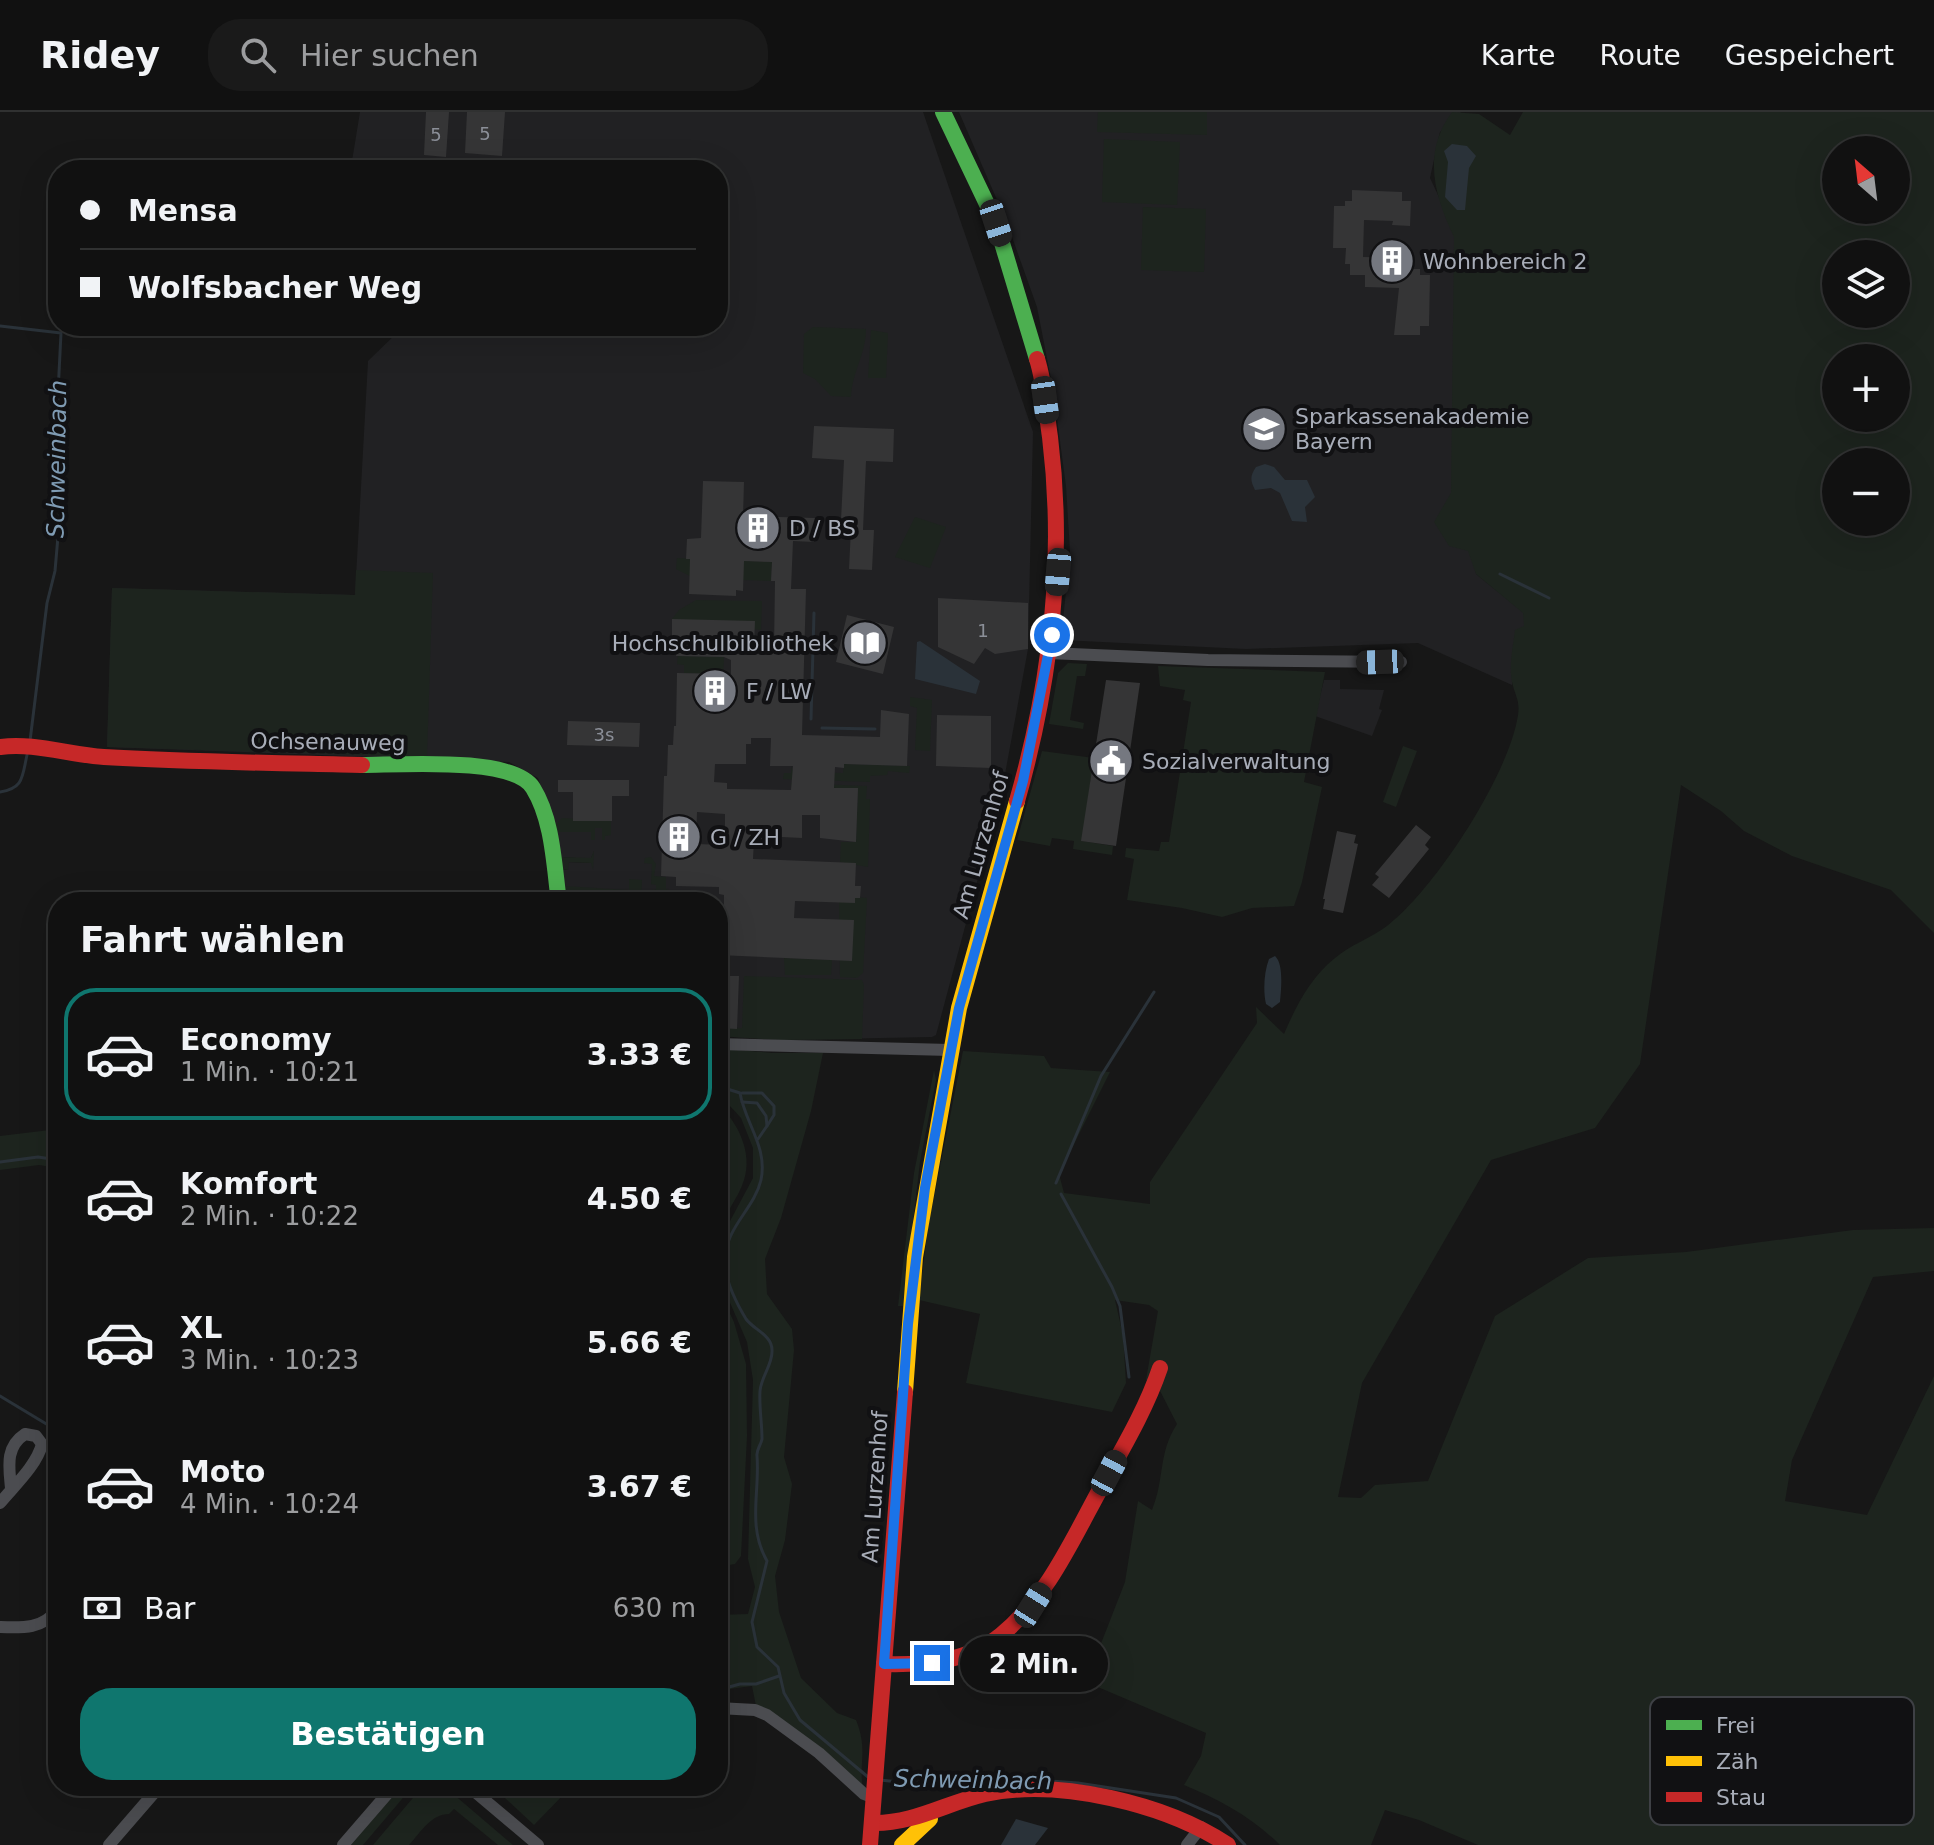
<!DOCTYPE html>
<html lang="de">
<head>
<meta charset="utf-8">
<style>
  body { margin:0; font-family:"DejaVu Sans",sans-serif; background:#1a1a1a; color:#f1f3f6; height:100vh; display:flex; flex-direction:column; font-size:30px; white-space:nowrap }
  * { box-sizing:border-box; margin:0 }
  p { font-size:26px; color:#9c9d9f }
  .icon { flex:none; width:44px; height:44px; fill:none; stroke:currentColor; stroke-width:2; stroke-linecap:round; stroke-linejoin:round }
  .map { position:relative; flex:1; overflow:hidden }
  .side { position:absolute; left:48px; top:780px; width:680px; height:904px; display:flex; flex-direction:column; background:#111; border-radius:32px; box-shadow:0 8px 32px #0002,0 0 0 2px #303131 }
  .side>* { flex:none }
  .hud { position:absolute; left:48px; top:48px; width:680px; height:176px; border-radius:32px; box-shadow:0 8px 32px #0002,0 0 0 2px #303131; display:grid; align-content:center; height:176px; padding:0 32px; background:#111 }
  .needle { width:52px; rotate:332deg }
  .tools { position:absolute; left:1822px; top:24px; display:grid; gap:16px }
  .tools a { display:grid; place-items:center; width:88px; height:88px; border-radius:50%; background:#111; box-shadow:0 8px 32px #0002,0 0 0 2px #303131; font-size:40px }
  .end { position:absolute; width:36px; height:36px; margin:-18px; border:10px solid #1a73e8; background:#fff; box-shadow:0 0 0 4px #fff }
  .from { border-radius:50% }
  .bubble { position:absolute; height:56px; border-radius:28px; background:#111; box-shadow:0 8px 32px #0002,0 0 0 2px #303131; font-size:26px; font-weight:700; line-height:56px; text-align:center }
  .car { position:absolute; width:24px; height:48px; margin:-24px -12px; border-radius:10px; box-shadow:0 0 6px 2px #0007; background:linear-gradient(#222 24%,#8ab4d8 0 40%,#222 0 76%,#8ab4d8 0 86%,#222 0) }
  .hud b { display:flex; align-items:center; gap:28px; height:76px; font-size:30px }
  .hud b+b { border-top:2px solid #303131 }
  .hud i { width:20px; height:20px; background:#f1f3f6 }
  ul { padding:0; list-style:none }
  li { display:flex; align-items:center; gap:24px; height:132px; margin:0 16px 12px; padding:0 16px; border:4px solid transparent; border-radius:32px }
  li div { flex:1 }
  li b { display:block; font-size:30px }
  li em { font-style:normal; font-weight:700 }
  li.current { border-color:#0f766e }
  li>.icon { width:72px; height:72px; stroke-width:1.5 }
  h2 { padding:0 32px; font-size:36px; line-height:96px }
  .pay { display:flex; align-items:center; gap:20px; height:88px; padding:0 32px; font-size:30px }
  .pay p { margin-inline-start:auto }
  .action { display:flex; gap:16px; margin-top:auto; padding:16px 32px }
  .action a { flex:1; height:92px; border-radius:32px; background:#0f766e; color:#fff; font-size:32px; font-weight:700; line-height:92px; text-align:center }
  header { display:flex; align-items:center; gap:48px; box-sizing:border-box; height:112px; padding:0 40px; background:#111; border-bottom:2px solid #303131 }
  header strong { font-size:38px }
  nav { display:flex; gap:44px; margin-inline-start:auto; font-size:28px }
  .search { width:560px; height:72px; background:#1a1a1a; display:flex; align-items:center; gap:20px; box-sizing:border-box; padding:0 28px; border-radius:32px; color:#9c9d9f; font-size:30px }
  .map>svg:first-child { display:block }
  .built { fill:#212123 }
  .green { fill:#1d241e; fill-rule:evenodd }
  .water { fill:#2a3239 }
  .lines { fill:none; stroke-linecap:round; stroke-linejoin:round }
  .stream { stroke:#2a3239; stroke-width:3 }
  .building { fill:#353536; fill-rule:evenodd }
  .street { stroke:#4b4c50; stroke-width:12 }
  .fast { stroke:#4caf50; stroke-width:16 }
  .slow { stroke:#ffc107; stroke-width:16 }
  .jam { stroke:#c62828; stroke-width:16 }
  .route { stroke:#1a73e8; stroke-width:10 }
  .labels { text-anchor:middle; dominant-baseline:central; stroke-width:8; stroke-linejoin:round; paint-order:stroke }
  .number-label { font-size:18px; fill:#8b8f98 }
  .poi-label { font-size:22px; fill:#a8adb8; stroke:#111113; text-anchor:start }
  .street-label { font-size:22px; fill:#a8adb8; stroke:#111113 }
  .water-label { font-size:24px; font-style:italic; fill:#7f9bb3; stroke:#111113 }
  .key { fill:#111113; stroke:#3e4045; stroke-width:2 }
  .key-label { font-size:22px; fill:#a8adb8 }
</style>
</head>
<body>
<header>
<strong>Ridey</strong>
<div class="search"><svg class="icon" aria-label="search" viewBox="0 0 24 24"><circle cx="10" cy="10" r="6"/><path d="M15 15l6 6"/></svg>Hier suchen</div>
<nav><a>Karte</a><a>Route</a><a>Gespeichert</a></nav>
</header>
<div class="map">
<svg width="1934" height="1733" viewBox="0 0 1934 1733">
  <rect width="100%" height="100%" fill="#171717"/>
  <g class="built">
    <path d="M360,0H923L1033,320L1028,537L1003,673L936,923L932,925L779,928L718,924V790H567L560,757L568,758V750L591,751L594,739L591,747L561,745L557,720L538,666L509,650L107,635L112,476L355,483L368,249L404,214H718V58H235V51L352,49Z"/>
    <path d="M959,0H1461L1440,20L1430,66L1453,115L1463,182L1476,462L1528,504L1512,546V573L1418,531L1246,537L1061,528L1070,439L1066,374L1053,277L1037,195L1007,111Z"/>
    <path d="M1324,568H1340V577L1384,578L1379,597L1382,598L1372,624L1315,604Z"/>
  </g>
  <g class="green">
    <path d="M1098,0H1207V23L1097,20Z"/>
    <path d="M1452,0L1479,2L1510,23L1523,0H1934V821L1891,778L1792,744L1744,719L1721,699L1681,673L1640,952L1595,1016L1491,1048L1362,1271L1338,1385L1361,1386L1375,1373L1428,1369L1495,1204L1588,1146L1686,1140L1853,1118L1934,1116V1159L1873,1165L1792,1348L1785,1389L1867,1403L1934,1264V1733H1478L1419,1708L1385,1698L1371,1733H1280C1252,1705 1220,1688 1184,1673L1201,1644L1206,1621L1086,1570L1125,1470L1138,1389L1152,1398C1165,1366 1158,1341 1177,1312L1158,1275L1146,1268L1158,1199L1149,1193L1115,1188L1123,1223L1126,1271L1112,1300L966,1271L980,1202L919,1188L928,1115L963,939L1044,944L1051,956L1110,960L1059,1062L1064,1081L1150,1092V1070L1257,911L1256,895L1284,922C1296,894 1310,866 1335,846C1350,833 1371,826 1387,814C1435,777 1509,663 1518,603C1520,590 1516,585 1513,574C1508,557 1513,535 1515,518L1524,514L1523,501L1476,462L1468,439L1449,434L1434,410L1451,381L1454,125C1434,82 1422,41 1452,0ZM1836,38H1896V98H1836ZM1836,142H1896V202H1836ZM1836,246H1896V306H1836ZM1836,350H1896V410H1836Z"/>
    <path d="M1104,27L1180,30L1177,93L1102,90Z"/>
    <path d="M1143,95L1206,97L1204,160L1141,158Z"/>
    <path d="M813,215L866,217C866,242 852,260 851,285L831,284L815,267L803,261L804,222Z"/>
    <path d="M871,218L888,221L886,266H868Z"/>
    <path d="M915,405L946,415L930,456L895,445Z"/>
    <path d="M677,446L772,450L771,469L743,468V458L690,464L676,457Z"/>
    <path d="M356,458L433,461L427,645L107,635L112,476L355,483Z"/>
    <path d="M696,488L762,489L761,518L672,507L679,498Z"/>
    <path d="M678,544L724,545L723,563L684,561V553L677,552Z"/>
    <path d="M1068,551L1087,552L1085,564H1077L1070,608L1084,611L1083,617L1049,612L1058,561Z"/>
    <path d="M1158,554L1325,560L1304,670L1322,675L1302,770L1294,794L1252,796L1222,805L1182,796L1127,788L1134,747L1125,745L1126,736L1159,739L1161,730H1169L1191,590L1183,588L1185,578L1160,574Z"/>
    <path d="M910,585L932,588L930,639L915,638L917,596L910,594Z"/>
    <path d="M1403,634L1417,639L1396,695L1383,690Z"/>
    <path d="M1042,639L1094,646L1082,729L1113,734L1112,743L1073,737L1074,729L1052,726L1050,734L1017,728Z"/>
    <path d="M844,652L910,654L909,661L888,659L887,663L870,664V670L783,667L784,661H791V654L793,660L843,661Z"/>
    <path d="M791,671L867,674L866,687H870L868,755L840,750L841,730H856L858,677L791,674Z"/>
    <path d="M562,706L611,709V723L605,724V728H602V716H595V728H591V720H557L561,745L591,746L594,739L593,758L591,751L569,750L568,758L560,757L553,715Z"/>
    <path d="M651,745L656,752L654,764L666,765V777L681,782V790L643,788V780L656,777V773L651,772L652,752L644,751L645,746Z"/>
    <path d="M629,767L642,768L641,790H567L564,774L629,778Z"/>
    <path d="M855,785L867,786L863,861L857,866L840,865L839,790Z"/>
    <path d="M784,846L832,848L831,863H785Z"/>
    <path d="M744,864L862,868L864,873L862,927L779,928L718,924V916H742Z"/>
    <path d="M718,936L772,941H823L811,999L781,1106L765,1147L767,1182L792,1217L794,1238L784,1345L792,1372L785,1428L775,1464L779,1500L801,1566L837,1601L856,1608C869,1640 857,1652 864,1682L756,1594L752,1574L722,1578L724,1596H718V1503L748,1502L755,1475L748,1447L753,1268L747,1230L725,1179L720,1141L722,1124L753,1066V1036L741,1006L718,981Z"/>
    <path d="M934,958L936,968L920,1050L903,1194H898L914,1061Z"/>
    <path d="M718,992C738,1010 753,1041 744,1068C738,1087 724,1102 718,1121Z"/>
    <path d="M58,1017V1056L39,1053L0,1058V1024Z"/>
    <path d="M718,1177L734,1210L746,1252L747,1324L741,1444L735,1452L718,1455Z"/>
    <path d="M401,1674H413L363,1733H351Z"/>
    <path d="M423,1674H457L452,1681L513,1733H498L454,1697L449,1702C431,1702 421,1720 409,1733H373Z"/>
    <path d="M492,1674H572L534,1713Z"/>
  </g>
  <g class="water">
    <path d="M1452,32L1467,34L1476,44L1469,56L1465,98H1457L1445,85L1448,50L1444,39Z"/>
    <path d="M1265,352L1274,355L1285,368H1307L1315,385L1305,395L1307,410L1292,409L1280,381L1271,376L1255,378C1250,368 1250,364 1256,355Z"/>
    <path d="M920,529L980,569L976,582L915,567L917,530Z"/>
    <path d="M1275,844C1284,852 1281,878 1280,890L1272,896L1266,892C1263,879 1264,860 1269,847Z"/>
    <path d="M1016,1707L1048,1716L1035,1733H1001Z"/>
  </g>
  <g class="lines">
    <g class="stream">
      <path d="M0,214L61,221L54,361L60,401L55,459L47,491L30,629"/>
      <path d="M1500,462L1549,486"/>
      <path d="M811,607L814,501"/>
      <path d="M822,616L875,617"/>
      <path d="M0,680C24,676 22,665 27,643"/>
      <path d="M718,974L740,981C745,1011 768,1035 761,1068C754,1098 724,1116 725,1150C725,1168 737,1192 746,1207C754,1218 772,1223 772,1238C773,1252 761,1265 760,1279C759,1295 762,1311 762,1327C761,1333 756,1338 757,1344C760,1380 747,1414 767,1449L752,1510L757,1535L778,1555L784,1581L800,1608L868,1665"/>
      <path d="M742,981H762L774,994V1003L767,1014"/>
      <path d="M742,990L757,991L766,1004L767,1014L758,1027"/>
      <path d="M0,1050L38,1045L58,1048"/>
      <path d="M1056,1071L1101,964L1154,880"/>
      <path d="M1061,1082L1112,1175L1120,1194L1129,1265"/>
      <path d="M0,1284L58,1319"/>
      <path d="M718,1578L740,1572H756L779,1564"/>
      <path d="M880,1668L908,1671L956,1670L977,1665L1022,1667L1078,1671L1176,1686L1219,1705L1245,1733"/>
    </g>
  </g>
  <g class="building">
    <path d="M426,0H449L446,45L424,43Z"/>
    <path d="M467,0H505L502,44L465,41Z"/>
    <path d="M1352,78L1402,80V89H1411L1410,114L1392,113L1393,109L1364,108L1363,145L1414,146L1413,157H1420V163H1430L1429,214H1420V223H1394L1399,176L1365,175V163H1350V152H1345L1346,136H1333L1334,94H1345V89H1352Z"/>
    <path d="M814,314L894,317L893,350L866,349L863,418H874L872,458L849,457L851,416H847V408H841L844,348L812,346Z"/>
    <path d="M703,369L744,370L743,404L815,406L814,430L793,429L791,477H806L802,623L880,625L881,598L909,602L907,654L844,652V656L835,655L834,676H858L856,730L820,726V703H802V726L782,725L781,729L754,728L753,747L856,751L855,774H861L860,786H855V791L795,789L794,806L854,808L852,849L718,843V803H724V783L719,782V775L676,774V765L661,764L664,664H667L668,633H673L674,614H676L677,561L731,562V548L724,545L676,544L677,525L672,524V507L755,509L754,534L774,535L775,469H771L772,450L744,449L743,479L736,478V484L689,482L690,447H686L687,427L701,426ZM751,626H771L770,654H793L791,678L727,677V671L714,670L715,652H746V632H751ZM697,700L725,702V733L696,732Z"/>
    <path d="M938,486L1028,491V537L995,542L985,536L974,552L938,535Z"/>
    <path d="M847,503L894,515L883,562L836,550Z"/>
    <path d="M1106,568L1140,571L1116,734L1081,729Z"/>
    <path d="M937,603L991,604V656L936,654Z"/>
    <path d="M568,609L640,611L639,635L567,633Z"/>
    <path d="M558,668H629V684H612V709H573V680H558Z"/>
    <path d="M1416,713L1431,725L1425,733L1429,737L1389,786L1372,773L1379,765L1375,762Z"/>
    <path d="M1337,719L1356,723L1354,731L1358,732L1343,801L1323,797L1325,787H1323Z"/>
    <path d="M718,864H739L737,917L718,916Z"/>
  </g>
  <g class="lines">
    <g class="street">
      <path d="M1049,541L1208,548L1401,550"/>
      <path d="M718,932L950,938"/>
      <path d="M0,1391C14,1374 37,1353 42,1332L36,1324L25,1322C5,1335 9,1355 11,1376"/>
      <path d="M0,1515C23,1516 43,1517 58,1497"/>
      <path d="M718,1596L755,1598L767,1603L819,1641L864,1682L874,1686"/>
      <path d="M468,1674L538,1733"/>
      <path d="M109,1733L160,1674"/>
      <path d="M343,1733L394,1674"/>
      <path d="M1187,1733L1201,1715"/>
    </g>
    <g class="fast">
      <path d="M943,0L996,111L1037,247"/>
      <path d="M362,653C399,653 513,644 533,676C553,708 554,754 559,790"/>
    </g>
    <g class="slow">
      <path d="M905,1280L915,1145L959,896L1017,689"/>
      <path d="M902,1733L930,1707"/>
    </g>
    <g class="jam">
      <path d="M0,635C33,630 70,643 104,645C189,650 276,651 362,653"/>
      <path d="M1017,689C1051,570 1065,448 1050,325C1046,299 1045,272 1037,247"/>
      <path d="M884,1552C925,1553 968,1550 1001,1523C1048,1485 1074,1424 1103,1372C1124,1334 1146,1297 1160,1256"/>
      <path d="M872,1711C914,1712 946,1691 985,1682C1059,1666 1166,1692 1228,1733"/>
      <path d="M870,1733L905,1280"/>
    </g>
  </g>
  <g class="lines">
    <path class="route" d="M932,1551L884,1552L908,1212L925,1076L959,896L1023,669L1052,523"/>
  </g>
  <defs>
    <g id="building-disc" transform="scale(2.3)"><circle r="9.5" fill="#757880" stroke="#111113"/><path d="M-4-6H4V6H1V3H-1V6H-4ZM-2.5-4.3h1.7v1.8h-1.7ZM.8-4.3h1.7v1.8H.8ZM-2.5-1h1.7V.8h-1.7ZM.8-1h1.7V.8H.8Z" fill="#fff"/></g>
    <g id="university-disc" transform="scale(2.3)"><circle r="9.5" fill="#757880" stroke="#111113"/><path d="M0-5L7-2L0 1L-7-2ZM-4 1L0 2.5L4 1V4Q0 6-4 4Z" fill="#fff"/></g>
    <g id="library-disc" transform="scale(2.3)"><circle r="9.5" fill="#757880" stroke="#111113"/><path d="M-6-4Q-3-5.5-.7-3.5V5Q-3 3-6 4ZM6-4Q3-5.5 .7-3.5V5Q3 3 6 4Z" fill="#fff"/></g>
    <g id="civic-disc" transform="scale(2.3)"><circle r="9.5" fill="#757880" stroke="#111113"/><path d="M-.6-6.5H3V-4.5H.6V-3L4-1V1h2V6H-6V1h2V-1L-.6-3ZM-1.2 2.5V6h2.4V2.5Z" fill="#fff"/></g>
  </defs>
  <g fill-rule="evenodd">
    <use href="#building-disc" x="1392" y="149"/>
    <use href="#university-disc" x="1264" y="317"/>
    <use href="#building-disc" x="758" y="416"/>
    <use href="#library-disc" x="865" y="531"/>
    <use href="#building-disc" x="715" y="579"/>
    <use href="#civic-disc" x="1111" y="649"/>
    <use href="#building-disc" x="679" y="725"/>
  </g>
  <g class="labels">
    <g class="number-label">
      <text x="485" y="21">5</text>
      <text x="436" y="22">5</text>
      <text x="983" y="518">1</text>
      <text x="604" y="622">3s</text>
    </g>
    <g class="poi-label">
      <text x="1423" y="149">Wohnbereich 2</text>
      <text x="1295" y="304">Sparkassenakademie<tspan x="1295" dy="25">Bayern</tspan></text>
      <text x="789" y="416">D / BS</text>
      <text x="834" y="531" text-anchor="end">Hochschulbibliothek</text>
      <text x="746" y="579">F / LW</text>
      <text x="1142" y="649">Sozialverwaltung</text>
      <text x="710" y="725">G / ZH</text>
    </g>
    <g class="street-label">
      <text transform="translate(328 630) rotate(1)">Ochsenauweg</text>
      <text transform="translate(981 733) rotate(-74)">Am Lurzenhof</text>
      <text transform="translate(875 1375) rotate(-86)">Am Lurzenhof</text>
    </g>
    <g class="water-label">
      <text transform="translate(57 347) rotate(-89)">Schweinbach</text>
      <text transform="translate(973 1668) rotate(1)">Schweinbach</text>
    </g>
  </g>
  <rect x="1650" y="1585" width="264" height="128" rx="12" class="key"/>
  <rect x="1666" y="1608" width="36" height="10" fill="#4caf50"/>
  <rect x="1666" y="1644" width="36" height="10" fill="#ffc107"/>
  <rect x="1666" y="1680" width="36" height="10" fill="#c62828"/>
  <g class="key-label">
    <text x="1716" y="1621">Frei</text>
    <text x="1716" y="1657">Zäh</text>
    <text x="1716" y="1693">Stau</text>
  </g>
</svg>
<div class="tools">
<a><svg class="needle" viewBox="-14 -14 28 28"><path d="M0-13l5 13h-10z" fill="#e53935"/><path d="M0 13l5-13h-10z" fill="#9c9d9f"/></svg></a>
<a><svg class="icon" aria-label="layers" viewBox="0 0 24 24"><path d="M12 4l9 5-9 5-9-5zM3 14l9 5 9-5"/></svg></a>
<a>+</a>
<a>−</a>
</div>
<i class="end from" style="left:1052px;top:523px"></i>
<i class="end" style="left:932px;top:1551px"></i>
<div class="bubble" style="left:960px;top:1524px;width:148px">2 Min.</div>
<i class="car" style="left:996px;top:111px;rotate:162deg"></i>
<i class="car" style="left:1045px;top:288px;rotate:172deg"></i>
<i class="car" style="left:1058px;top:460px;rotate:185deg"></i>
<i class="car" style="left:1380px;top:550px;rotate:268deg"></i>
<i class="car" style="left:1109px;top:1361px;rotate:28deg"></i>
<i class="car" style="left:1033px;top:1493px;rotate:32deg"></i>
<div class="hud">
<b><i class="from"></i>Mensa</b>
<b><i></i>Wolfsbacher Weg</b>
</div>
<section class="side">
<h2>Fahrt wählen</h2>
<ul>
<li class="current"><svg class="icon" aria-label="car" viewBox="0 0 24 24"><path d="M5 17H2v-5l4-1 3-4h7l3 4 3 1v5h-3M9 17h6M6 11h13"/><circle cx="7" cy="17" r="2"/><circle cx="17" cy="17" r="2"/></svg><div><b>Economy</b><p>1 Min. · 10:21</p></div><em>3.33 €</em></li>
<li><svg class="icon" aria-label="car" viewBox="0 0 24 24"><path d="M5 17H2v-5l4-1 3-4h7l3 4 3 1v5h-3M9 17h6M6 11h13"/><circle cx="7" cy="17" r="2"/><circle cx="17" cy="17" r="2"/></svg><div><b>Komfort</b><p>2 Min. · 10:22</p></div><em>4.50 €</em></li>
<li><svg class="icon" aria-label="car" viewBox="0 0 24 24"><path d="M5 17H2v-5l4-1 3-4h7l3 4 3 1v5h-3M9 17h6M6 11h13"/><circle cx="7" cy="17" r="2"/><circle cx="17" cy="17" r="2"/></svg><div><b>XL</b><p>3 Min. · 10:23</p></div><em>5.66 €</em></li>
<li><svg class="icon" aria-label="car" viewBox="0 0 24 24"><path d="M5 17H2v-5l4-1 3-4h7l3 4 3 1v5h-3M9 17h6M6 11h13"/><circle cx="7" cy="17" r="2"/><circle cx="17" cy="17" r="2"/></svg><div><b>Moto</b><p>4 Min. · 10:24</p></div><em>3.67 €</em></li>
</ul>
<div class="pay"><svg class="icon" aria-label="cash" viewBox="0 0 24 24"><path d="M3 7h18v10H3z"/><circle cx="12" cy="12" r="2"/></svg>Bar<p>630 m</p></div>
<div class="action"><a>Bestätigen</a></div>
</section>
</div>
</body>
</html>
